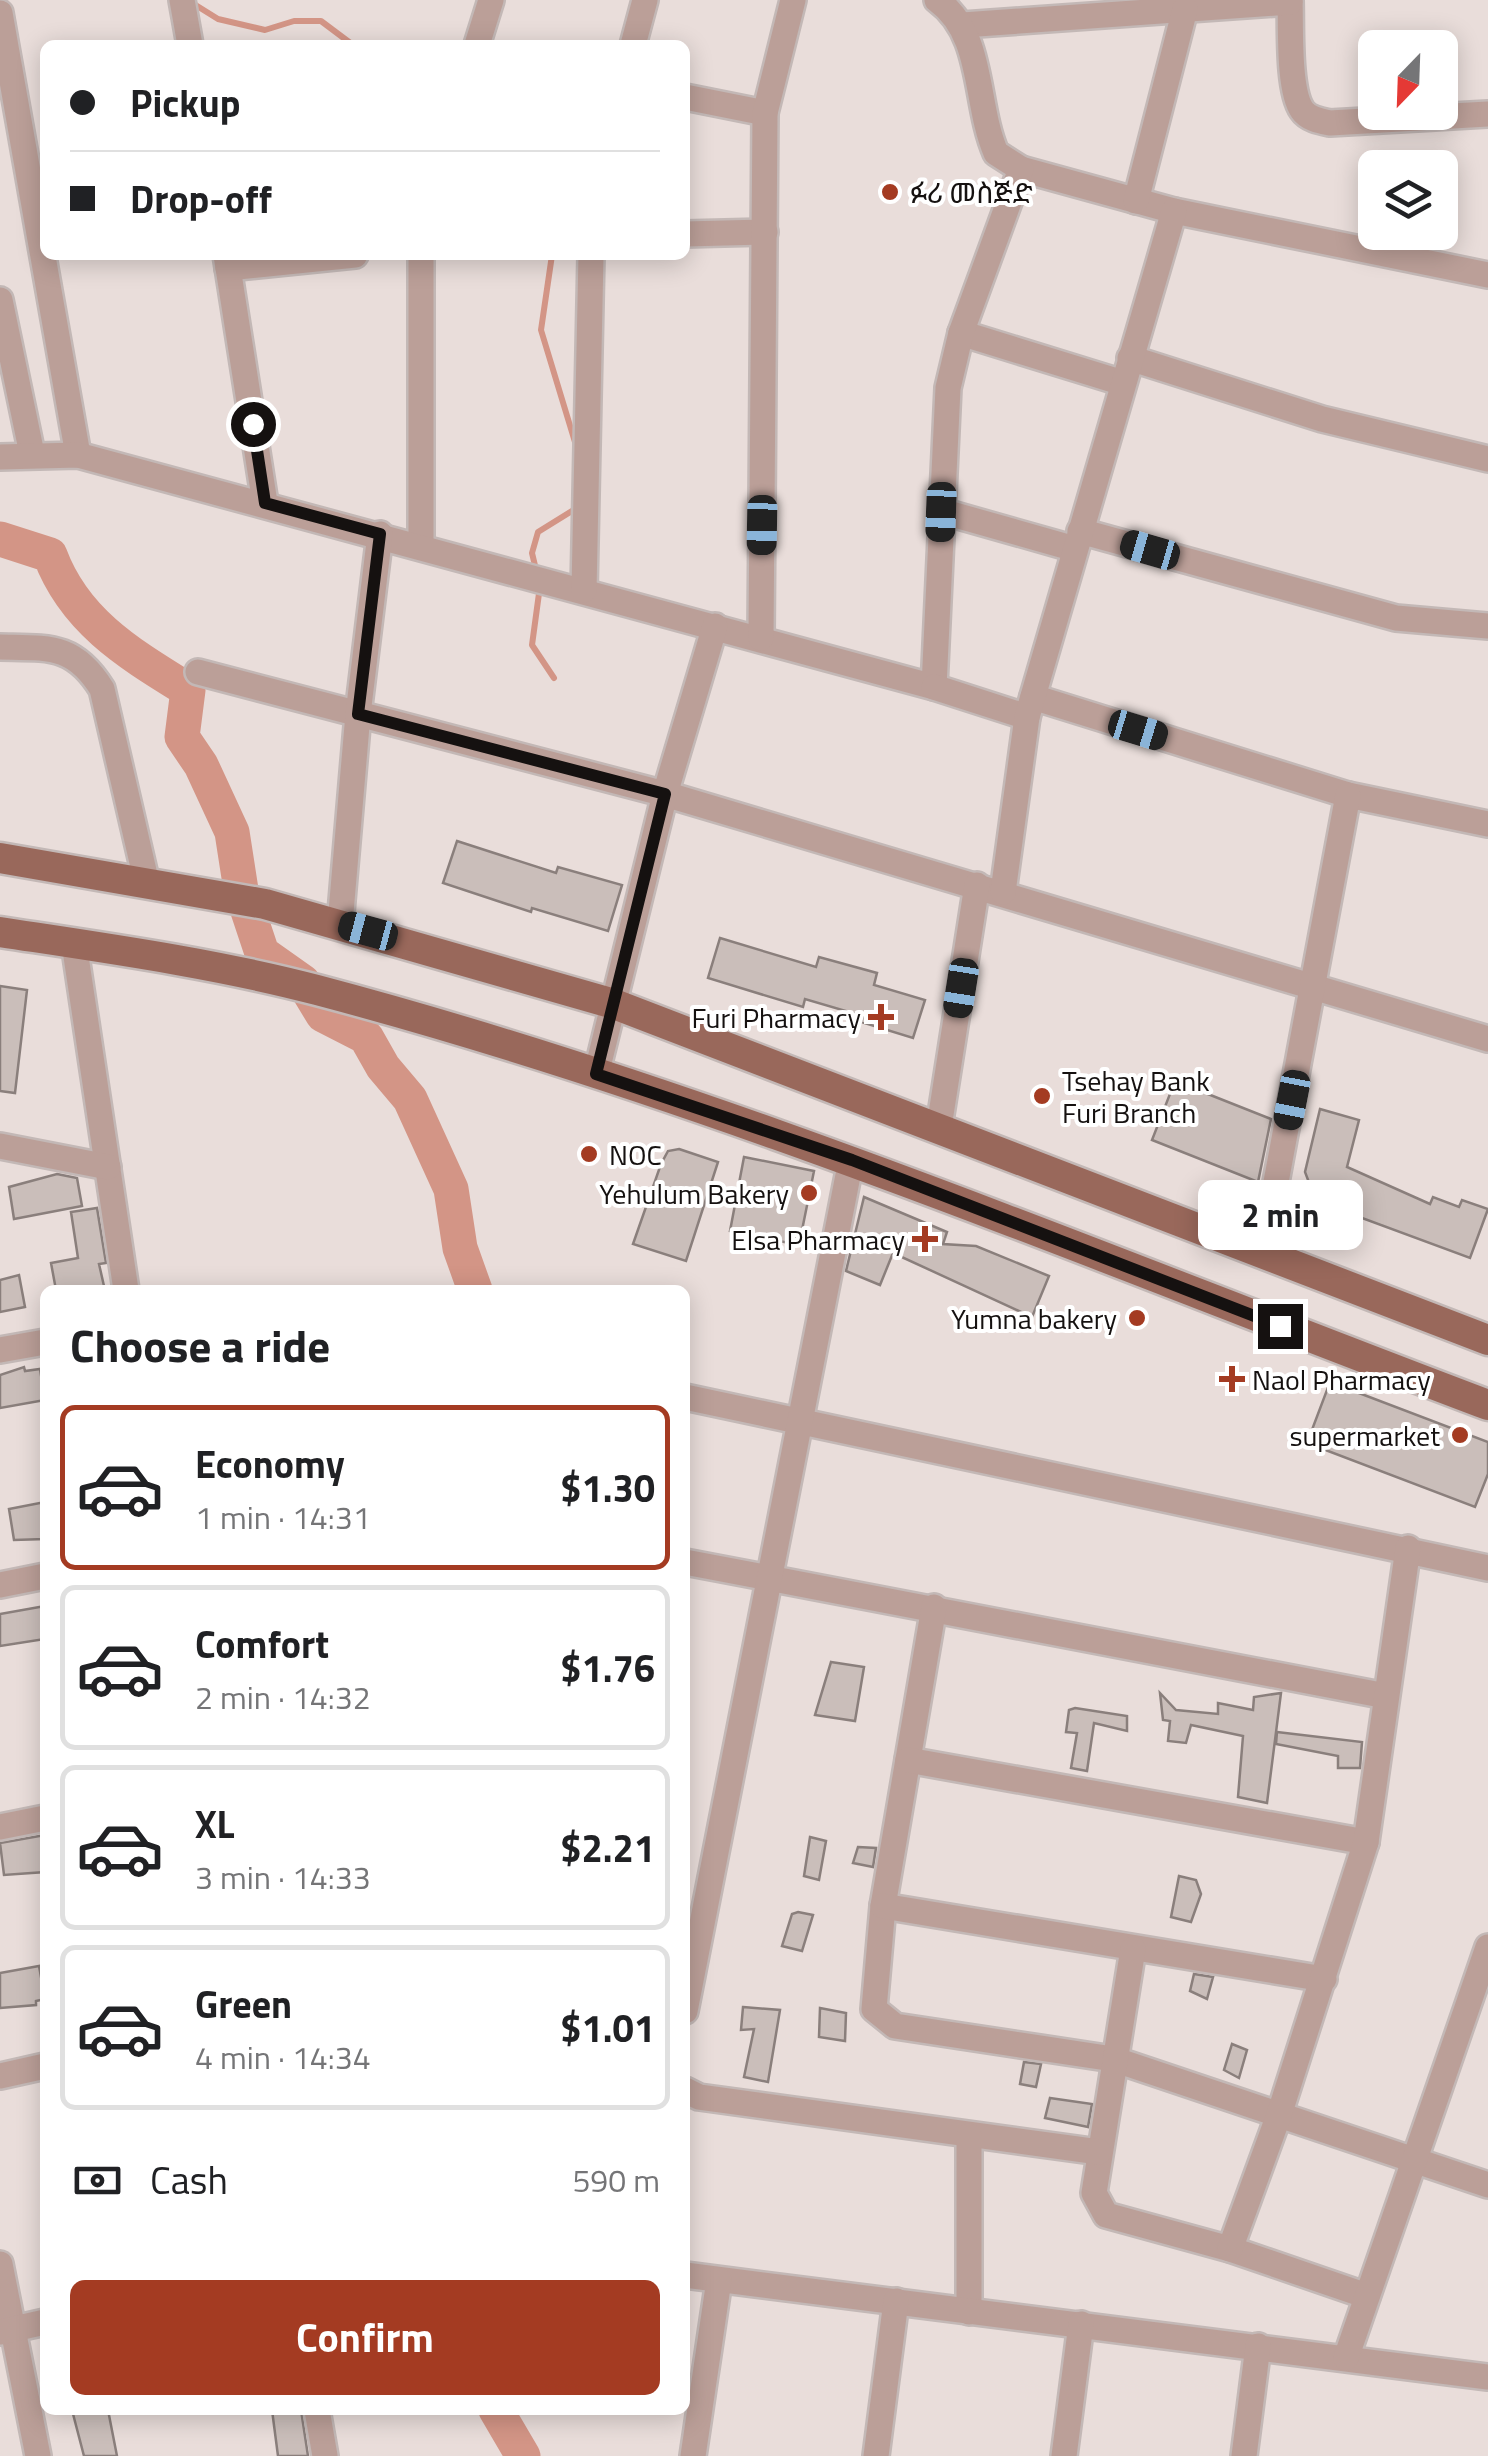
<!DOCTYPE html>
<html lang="en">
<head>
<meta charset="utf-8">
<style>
  body { margin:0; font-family:"Titillium Web","Noto Sans Ethiopic",sans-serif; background:#f6f6f6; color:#202124; height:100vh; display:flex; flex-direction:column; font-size:38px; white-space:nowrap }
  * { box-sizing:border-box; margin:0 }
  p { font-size:32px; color:#757577 }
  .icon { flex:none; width:55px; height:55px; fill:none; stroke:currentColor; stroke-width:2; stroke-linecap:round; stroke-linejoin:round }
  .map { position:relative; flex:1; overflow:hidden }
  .panel { position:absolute; left:40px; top:1285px; width:650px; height:1130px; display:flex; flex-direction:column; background:#fff; border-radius:15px; box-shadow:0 5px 25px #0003 }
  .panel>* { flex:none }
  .guide { position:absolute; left:40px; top:40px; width:650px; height:220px; border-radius:15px; box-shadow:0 5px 25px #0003; display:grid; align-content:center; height:220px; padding:0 30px; background:#fff }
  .needle { width:65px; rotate:203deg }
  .fabs { position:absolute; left:1358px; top:30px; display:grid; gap:20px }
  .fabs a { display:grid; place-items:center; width:100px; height:100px; border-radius:15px; background:#fff; box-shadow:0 5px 25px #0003; font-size:50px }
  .end { position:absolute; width:45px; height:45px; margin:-22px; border:12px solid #151110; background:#fff; box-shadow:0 0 0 5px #fff }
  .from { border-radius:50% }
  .bubble { position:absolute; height:70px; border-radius:15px; background:#fff; box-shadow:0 5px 25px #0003; font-size:32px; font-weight:700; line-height:70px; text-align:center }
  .car { position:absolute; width:30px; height:60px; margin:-30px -15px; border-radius:12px; box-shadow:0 0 8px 2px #0007; background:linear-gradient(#222 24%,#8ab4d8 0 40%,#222 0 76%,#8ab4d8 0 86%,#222 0) }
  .guide b { display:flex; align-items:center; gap:35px; height:95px; font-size:38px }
  .guide b+b { border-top:2px solid #e0e0e0 }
  .guide i { width:25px; height:25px; background:#202124 }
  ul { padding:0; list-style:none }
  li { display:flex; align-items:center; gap:30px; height:165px; margin:0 20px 15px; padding:0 10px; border:5px solid #e0e0e0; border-radius:15px }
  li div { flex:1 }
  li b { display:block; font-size:38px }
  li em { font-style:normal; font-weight:700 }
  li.current { border-color:#a43b22 }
  li>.icon { width:90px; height:90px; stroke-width:1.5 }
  h2 { padding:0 30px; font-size:45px; line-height:120px }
  .pay { display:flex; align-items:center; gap:25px; height:110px; padding:0 30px; font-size:38px }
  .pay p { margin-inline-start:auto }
  .button { display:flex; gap:20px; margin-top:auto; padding:20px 30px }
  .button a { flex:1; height:115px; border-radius:15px; background:#a43b22; color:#fff; font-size:40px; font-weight:700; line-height:115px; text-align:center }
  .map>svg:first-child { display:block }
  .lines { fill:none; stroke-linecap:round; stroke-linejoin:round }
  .stream { stroke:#d39586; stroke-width:6 }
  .river { stroke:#d39586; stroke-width:35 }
  .building { fill:#cabeba; stroke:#8a7f7c; stroke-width:2.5 }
  .minor-casing { stroke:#c3b8b6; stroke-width:30 }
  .major-casing { stroke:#c3b8b6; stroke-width:35 }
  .minor { stroke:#bb9f98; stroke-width:25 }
  .major { stroke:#99685b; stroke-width:30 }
  .route { stroke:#151110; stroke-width:12 }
  .poi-dot { fill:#a43b22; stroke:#fff; stroke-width:4 }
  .labels { text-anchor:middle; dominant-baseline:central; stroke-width:8; stroke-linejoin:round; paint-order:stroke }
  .poi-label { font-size:28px; fill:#151110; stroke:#fff; text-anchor:end }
</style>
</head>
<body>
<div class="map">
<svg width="1488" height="2456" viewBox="0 0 1488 2456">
  <rect width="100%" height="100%" fill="#e9ddda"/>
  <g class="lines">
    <g class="stream">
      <path d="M189,1L218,19L265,30L294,21H321L353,45"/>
      <path d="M552,255L541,330L578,452"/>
      <path d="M537,574L532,553L538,532L580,506"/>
      <path d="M540,586L532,645L554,678"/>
    </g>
    <g class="river">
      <path d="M0,539L50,555C75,622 130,654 188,690L182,737L201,765L232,832L241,890L262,953L303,982L323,1015L366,1037L383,1067L410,1099L451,1189L460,1248L475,1290"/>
      <path d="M496,2410L523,2456"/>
    </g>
  </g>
  <g class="building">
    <path d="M457,841L556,873L558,867L622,885L608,931L532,908L531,912L443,883Z"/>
    <path d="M720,938L816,967L819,957L877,973L874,985L925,1000L913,1038L861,1022L863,1016L805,999L803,1007L708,978Z"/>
    <path d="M0,986L27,990L15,1093L0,1091Z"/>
    <path d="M1175,1081L1271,1119L1258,1182L1152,1140Z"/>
    <path d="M1320,1109L1359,1120L1347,1167L1430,1204L1433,1197L1459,1207L1462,1200L1488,1209L1470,1258L1316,1201L1305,1172Z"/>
    <path d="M679,1149L718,1162L686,1261L633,1244L661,1164L668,1151Z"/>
    <path d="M744,1157L814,1171L799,1245L730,1231Z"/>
    <path d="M57,1174L77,1178L82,1206L14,1219L9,1187Z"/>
    <path d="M864,1197L947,1232L943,1244L976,1246L1049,1276L1032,1317L893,1253L880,1285L846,1271Z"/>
    <path d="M97,1208L106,1263L99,1264L104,1286L56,1290L51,1263L78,1258L71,1212Z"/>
    <path d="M19,1275L25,1307L0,1312V1280Z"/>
    <path d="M24,1367L25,1371L40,1369L45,1400L0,1408V1375Z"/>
    <path d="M1330,1382L1488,1442V1474L1475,1507L1307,1443Z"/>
    <path d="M45,1502V1539L14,1540L9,1509Z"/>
    <path d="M45,1606V1639L0,1646V1614Z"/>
    <path d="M831,1662L864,1667L855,1721L815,1715Z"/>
    <path d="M1160,1693L1176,1710L1218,1714V1703L1253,1710L1254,1697L1281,1693L1267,1803L1238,1797L1243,1736L1191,1725L1186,1743L1168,1741L1170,1721L1163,1720Z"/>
    <path d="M1075,1708L1127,1716V1731L1094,1723L1087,1771L1071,1768L1077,1733L1066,1732L1069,1710Z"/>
    <path d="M1277,1732L1362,1742L1360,1768H1338V1756L1276,1744Z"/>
    <path d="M45,1835V1872L4,1875L0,1843Z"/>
    <path d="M810,1837L826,1841L819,1880L804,1876Z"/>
    <path d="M858,1847L876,1848L873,1867L853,1863Z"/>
    <path d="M1179,1876L1196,1880L1201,1894L1191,1922L1171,1917Z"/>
    <path d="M798,1912L813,1915L802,1951L782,1946L792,1914Z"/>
    <path d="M39,1966L45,1999L36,2001V2005L0,2008V1973Z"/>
    <path d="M1194,1974L1213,1977L1207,1999L1190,1991Z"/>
    <path d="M743,2007L780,2010L768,2082L744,2077L754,2029L741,2030Z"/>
    <path d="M820,2008L846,2013L845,2041L819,2037Z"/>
    <path d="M1232,2044L1247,2050L1239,2078L1224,2070Z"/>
    <path d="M1024,2062L1041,2064L1036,2087L1020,2084Z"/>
    <path d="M1050,2098L1092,2104L1088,2127L1045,2118Z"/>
    <path d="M72,2410H108L117,2456H84Z"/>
    <path d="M272,2410H301L308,2456H278Z"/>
  </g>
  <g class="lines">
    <g class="minor-casing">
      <g id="minor">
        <path d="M182,0L190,45"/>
        <path d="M1290,0C1291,26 1288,90 1302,110C1308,119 1320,121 1330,123L1488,114"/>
        <path d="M0,13L78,455"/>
        <path d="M963,25L1290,2"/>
        <path d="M477,45L491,0"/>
        <path d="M633,45L645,0"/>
        <path d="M685,97L765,113"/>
        <path d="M1021,169L1174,211L1488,275"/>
        <path d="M1136,201L1185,9"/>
        <path d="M685,234L765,232"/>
        <path d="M226,255L265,503"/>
        <path d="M421,255V545"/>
        <path d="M228,268L355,255"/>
        <path d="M0,300L32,454"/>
        <path d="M961,333L1123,383"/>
        <path d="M1130,358L1322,419L1488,459"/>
        <path d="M0,457L78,455L934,687L948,388L961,333L1021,169L996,153C974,102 985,35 937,0"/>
        <path d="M941,511L1075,549"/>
        <path d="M1080,531L1396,618L1488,626"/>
        <path d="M584,590L591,255"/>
        <path d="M761,638L765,113L793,0"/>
        <path d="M0,647C49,648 74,644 102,689L147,884"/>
        <path d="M198,672L665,794L1488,1039"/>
        <path d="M934,687L1027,717"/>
        <path d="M1033,697L1348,795L1488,824"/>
        <path d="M1003,892L1027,717L1174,211"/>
        <path d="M340,924L358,714L380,534"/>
        <path d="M74,943L126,1290"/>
        <path d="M596,1075L665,794L715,626"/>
        <path d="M939,1127L977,885"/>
        <path d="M0,1146L108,1167"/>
        <path d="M1263,1252L1348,795"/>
        <path d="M0,1350L45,1342"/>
        <path d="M685,1397L1488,1568"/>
        <path d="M685,1562L1386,1696"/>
        <path d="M0,1585L45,1576"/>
        <path d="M934,1607L883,1906L874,2009L895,2026L1113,2059L1488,2185"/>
        <path d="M908,1760L1366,1842"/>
        <path d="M0,1827L45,1818"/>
        <path d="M883,1906L1324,1979"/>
        <path d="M1133,1949L1094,2193L1106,2215L1230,2249L1367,2296"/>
        <path d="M685,2011L851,1160"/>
        <path d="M0,2076L45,2066"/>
        <path d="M685,2090L699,2097L1099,2152"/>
        <path d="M969,2136V2312"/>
        <path d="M1230,2249L1280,2112L1366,1842L1408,1548"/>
        <path d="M0,2264L38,2456"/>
        <path d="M685,2275L1488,2377"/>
        <path d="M0,2332L45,2322"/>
        <path d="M1346,2358L1488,1947"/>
        <path d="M317,2410L325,2456"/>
        <path d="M693,2456L719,2280"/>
        <path d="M876,2456L896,2301"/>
        <path d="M1064,2456L1081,2324"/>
        <path d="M1244,2456L1258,2346"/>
      </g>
    </g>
    <g class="major-casing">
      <g id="major">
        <path d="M0,858L265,904L614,1004L1488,1340"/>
        <path d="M0,932C105,948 214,963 317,990C718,1096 1101,1259 1488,1405"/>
      </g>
    </g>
    <use href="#minor" class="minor"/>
    <use href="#major" class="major"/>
  </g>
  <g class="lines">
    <path class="route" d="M253,424L265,503L380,534L358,714L665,794L596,1074L852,1160L1280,1326"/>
  </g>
  <g class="poi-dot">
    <circle cx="890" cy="192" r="10"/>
    <path d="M876 1002h10v10h10v10h-10v10h-10v-10h-10v-10h10z"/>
    <circle cx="1042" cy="1096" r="10"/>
    <circle cx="589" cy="1154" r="10"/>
    <circle cx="809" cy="1193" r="10"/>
    <path d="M920 1224h10v10h10v10h-10v10h-10v-10h-10v-10h10z"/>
    <circle cx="1137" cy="1318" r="10"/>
    <path d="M1227 1364h10v10h10v10h-10v10h-10v-10h-10v-10h10z"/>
    <circle cx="1460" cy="1435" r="10"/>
  </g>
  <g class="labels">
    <g class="poi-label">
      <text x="910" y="192" text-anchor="start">ፉሪ መስጅድ</text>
      <text x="861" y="1017">Furi Pharmacy</text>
      <text x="1062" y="1080" text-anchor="start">Tsehay Bank<tspan x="1062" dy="32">Furi Branch</tspan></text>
      <text x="609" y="1154" text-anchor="start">NOC</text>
      <text x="789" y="1193">Yehulum Bakery</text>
      <text x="905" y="1239">Elsa Pharmacy</text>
      <text x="1117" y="1318">Yumna bakery</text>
      <text x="1252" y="1379" text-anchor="start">Naol Pharmacy</text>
      <text x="1440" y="1435">supermarket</text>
    </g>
  </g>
</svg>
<div class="fabs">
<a><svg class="needle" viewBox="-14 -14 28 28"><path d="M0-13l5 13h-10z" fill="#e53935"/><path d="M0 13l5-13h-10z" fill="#757577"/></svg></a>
<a><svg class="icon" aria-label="layers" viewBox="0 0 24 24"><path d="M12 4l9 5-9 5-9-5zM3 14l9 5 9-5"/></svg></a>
</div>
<i class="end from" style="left:253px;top:424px"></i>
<i class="end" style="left:1280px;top:1326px"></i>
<div class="bubble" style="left:1198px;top:1180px;width:165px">2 min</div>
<i class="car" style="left:941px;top:512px;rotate:182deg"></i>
<i class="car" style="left:762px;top:525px;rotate:181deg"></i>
<i class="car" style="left:1150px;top:550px;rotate:286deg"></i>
<i class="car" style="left:1138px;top:730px;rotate:107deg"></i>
<i class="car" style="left:368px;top:931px;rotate:285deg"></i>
<i class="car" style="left:961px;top:988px;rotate:189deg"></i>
<i class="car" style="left:1292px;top:1100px;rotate:191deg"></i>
<div class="guide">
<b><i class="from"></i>Pickup</b>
<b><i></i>Drop-off</b>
</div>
<section class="panel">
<h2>Choose a ride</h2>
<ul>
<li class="current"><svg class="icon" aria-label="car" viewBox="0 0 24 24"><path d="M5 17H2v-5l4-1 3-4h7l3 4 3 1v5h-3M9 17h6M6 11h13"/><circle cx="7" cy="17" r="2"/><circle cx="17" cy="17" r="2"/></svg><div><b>Economy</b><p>1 min · 14:31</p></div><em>$1.30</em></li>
<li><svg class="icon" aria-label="car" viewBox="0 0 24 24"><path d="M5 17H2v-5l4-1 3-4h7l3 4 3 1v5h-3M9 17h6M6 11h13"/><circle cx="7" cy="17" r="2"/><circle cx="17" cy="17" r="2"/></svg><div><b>Comfort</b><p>2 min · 14:32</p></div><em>$1.76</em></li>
<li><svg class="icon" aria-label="car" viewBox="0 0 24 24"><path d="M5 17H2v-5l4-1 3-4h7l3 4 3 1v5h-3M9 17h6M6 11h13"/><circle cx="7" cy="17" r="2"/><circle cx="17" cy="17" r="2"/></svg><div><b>XL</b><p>3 min · 14:33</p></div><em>$2.21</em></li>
<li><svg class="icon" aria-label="car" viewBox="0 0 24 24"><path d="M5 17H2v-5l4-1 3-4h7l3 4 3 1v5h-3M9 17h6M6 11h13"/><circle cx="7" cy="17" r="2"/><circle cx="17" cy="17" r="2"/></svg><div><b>Green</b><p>4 min · 14:34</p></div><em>$1.01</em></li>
</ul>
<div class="pay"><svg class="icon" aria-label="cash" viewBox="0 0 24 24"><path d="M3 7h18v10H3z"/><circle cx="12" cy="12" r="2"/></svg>Cash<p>590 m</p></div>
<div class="button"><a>Confirm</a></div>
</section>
</div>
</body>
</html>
